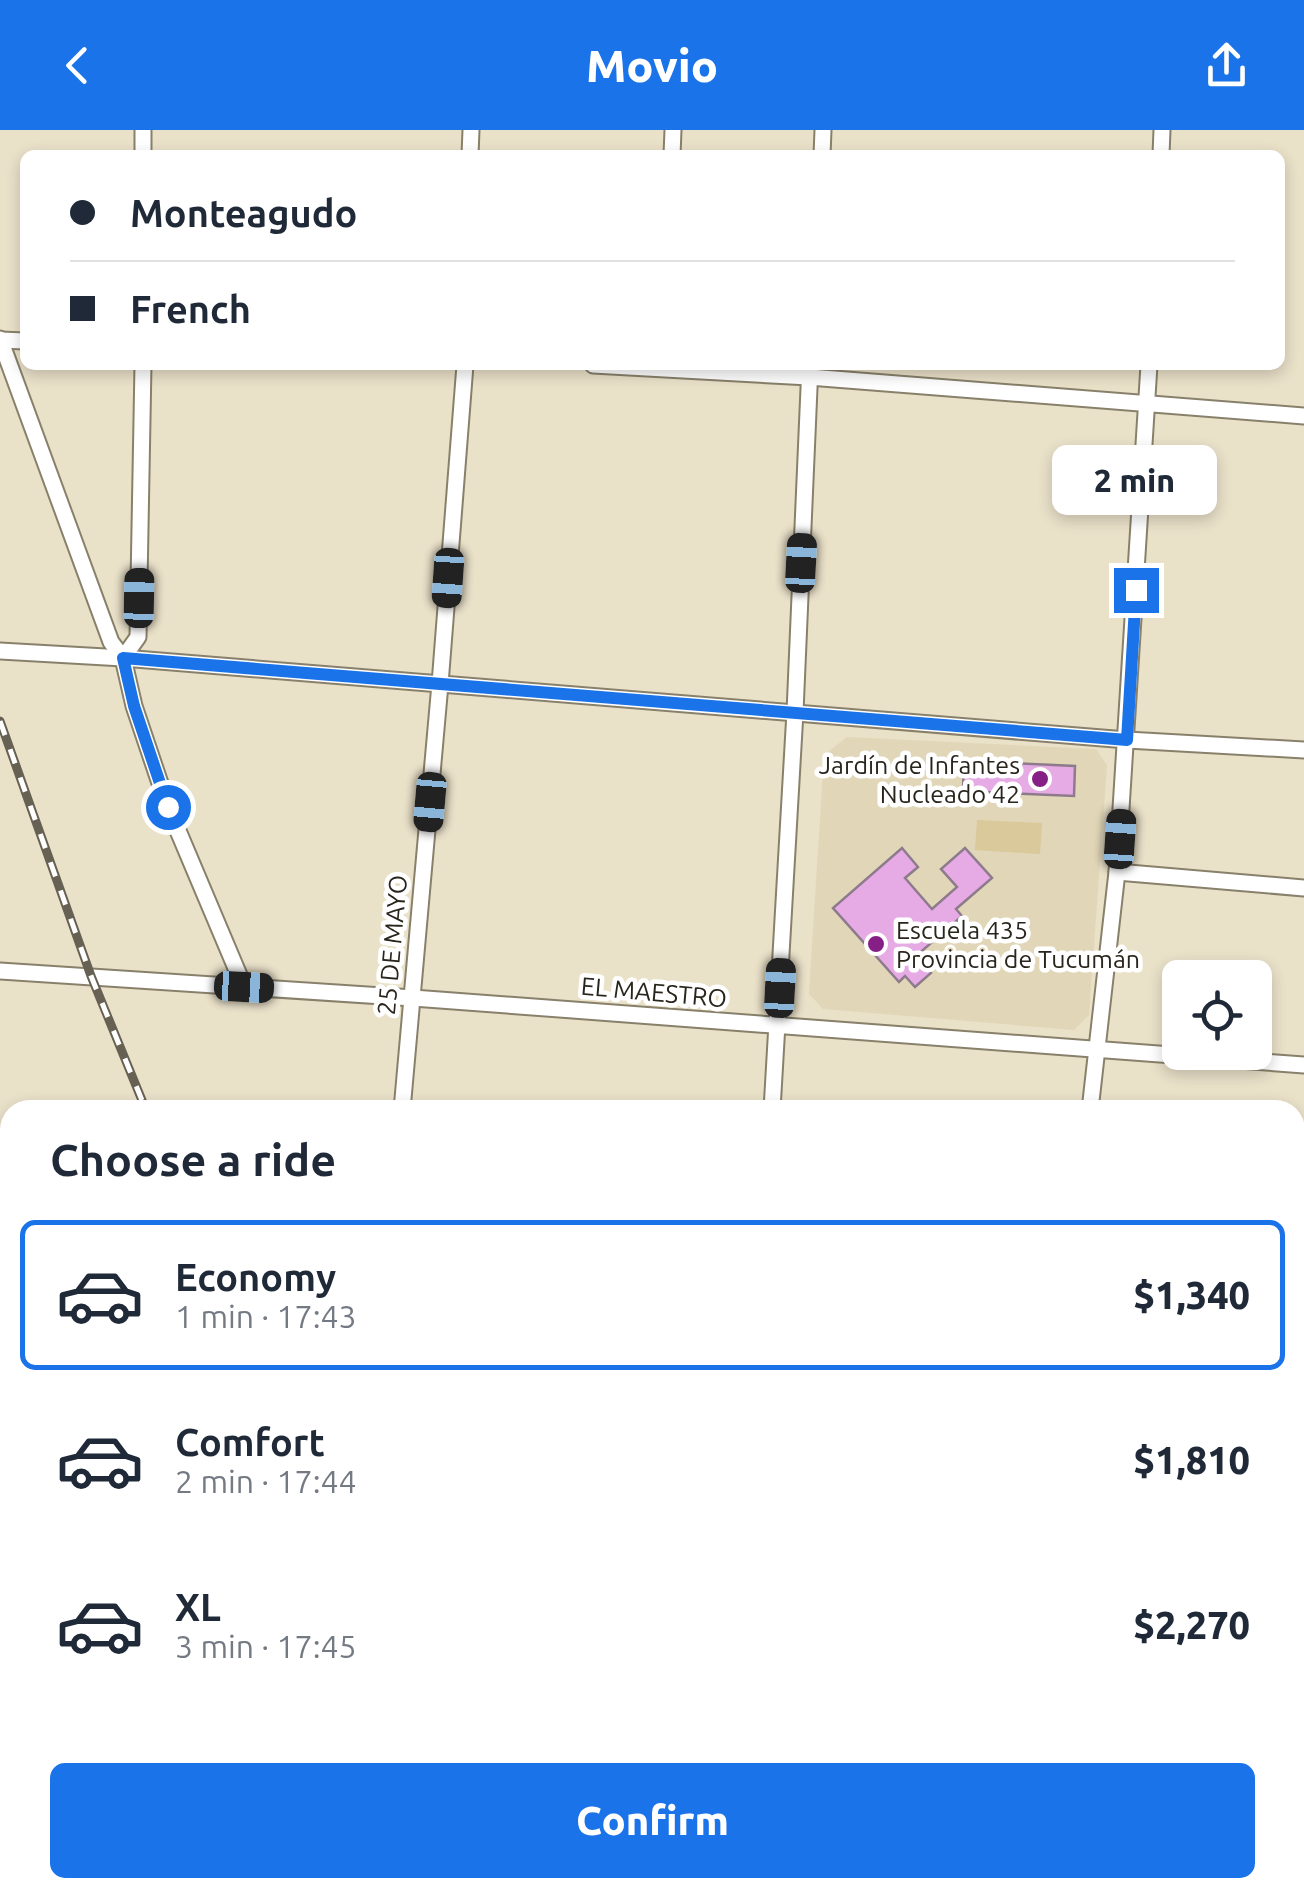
<!DOCTYPE html>
<html lang="en">
<head>
<meta charset="utf-8">
<style>
  body { margin:0; font-family:Ubuntu,sans-serif; background:#f2f2f3; color:#1f2937; height:100vh; display:flex; flex-direction:column; font-size:38px; white-space:nowrap }
  * { box-sizing:border-box; margin:0 }
  p { font-size:32px; color:#747a83 }
  .icon { flex:none; width:55px; height:55px; fill:none; stroke:currentColor; stroke-width:2; stroke-linecap:round; stroke-linejoin:round }
  .map { position:relative; flex:1; overflow:hidden }
  .sheet { position:absolute; left:0px; top:970px; width:1305px; height:798px; display:flex; flex-direction:column; background:#fff; border-radius:30px 30px 0 0; box-shadow:0 5px 15px #0003 }
  .sheet>* { flex:none }
  .guide { position:absolute; left:20px; top:20px; width:1265px; height:220px; border-radius:15px; box-shadow:0 5px 15px #0003; display:grid; align-content:center; height:220px; padding:0 50px; background:#fff }
  .controls { position:absolute; left:1162px; top:830px; display:grid; gap:20px }
  .controls a { display:grid; place-items:center; width:110px; height:110px; border-radius:15px; background:#fff; box-shadow:0 5px 15px #0003; font-size:50px }
  .end { position:absolute; width:45px; height:45px; margin:-22px; border:12px solid #1a73e8; background:#fff; box-shadow:0 0 0 5px #fff }
  .from { border-radius:50% }
  .bubble { position:absolute; height:70px; border-radius:15px; background:#fff; box-shadow:0 5px 15px #0003; font-size:32px; font-weight:800; line-height:70px; text-align:center }
  .car { position:absolute; width:30px; height:60px; margin:-30px -15px; border-radius:12px; box-shadow:0 0 8px 2px #0007; background:linear-gradient(#222 24%,#8ab4d8 0 40%,#222 0 76%,#8ab4d8 0 86%,#222 0) }
  .guide b { display:flex; align-items:center; gap:35px; height:95px; font-size:38px }
  .guide b+b { border-top:2px solid #e0e1e3 }
  .guide i { width:25px; height:25px; background:#1f2937 }
  ul { padding:0; list-style:none }
  li { display:flex; align-items:center; gap:30px; height:150px; margin:0 20px 15px; padding:0 30px; border:5px solid transparent; border-radius:15px }
  li div { flex:1 }
  li b { display:block; font-size:38px }
  li em { font-style:normal; font-weight:800 }
  li.selected { border-color:#1a73e8 }
  li>.icon { width:90px; height:90px; stroke-width:1.5 }
  h2 { padding:0 50px; font-size:45px; line-height:120px }
  .primary-button { display:flex; gap:20px; margin-top:auto; padding:20px 50px }
  .primary-button a { flex:1; height:115px; border-radius:15px; background:#1a73e8; color:#fff; font-size:40px; font-weight:800; line-height:115px; text-align:center }
  header { display:flex; justify-content:space-between; align-items:center; height:130px; padding:0 50px; background:#1a73e8; color:#fff; font-size:45px; font-weight:800 }
  .map>svg:first-child { display:block }
  .built { fill:#e1d6b7 }
  .green { fill:#d9c99b }
  .building { fill:#e6aae4; stroke:#8d7b8c; stroke-width:2.5 }
  .lines { fill:none; stroke-linecap:round; stroke-linejoin:round }
  .service-casing { stroke:#88806a; stroke-width:11 }
  .minor-casing { stroke:#88806a; stroke-width:19 }
  .service { stroke:#fff; stroke-width:8 }
  .minor { stroke:#fff; stroke-width:15 }
  .rail-casing { stroke:#676154; stroke-width:9 }
  .rail { stroke:#fff; stroke-width:5; stroke-dasharray:15; stroke-linecap:butt }
  .route { stroke:#1a73e8; stroke-width:12 }
  .poi-dot { fill:#862087; stroke:#fff; stroke-width:4 }
  .labels { text-anchor:middle; dominant-baseline:central; stroke-width:9; stroke-linejoin:round; paint-order:stroke }
  .poi-label { font-size:25px; fill:#29251c; stroke:#fff; text-anchor:end }
  .street-label { font-size:25px; fill:#29251c; stroke:#fff }
</style>
</head>
<body>
<header><svg class="icon" aria-label="back" viewBox="0 0 24 24"><path d="M15 5l-7 7 7 7"/></svg>Movio<svg class="icon" aria-label="share" viewBox="0 0 24 24"><path d="M12 15V3M7 8l5-5 5 5M5 13v7h14v-7"/></svg></header>
<div class="map">
<svg width="1304" height="1766" viewBox="0 0 1304 1766">
  <rect width="100%" height="100%" fill="#eae1c9"/>
  <path class="built" d="M847,607L1096,619L1107,635L1089,885L1074,900L823,879L809,864L824,625Z"/>
  <path class="green" d="M977,690L1042,693L1040,724L975,720Z"/>
  <g class="building">
    <path d="M964,631L1075,636L1074,666L963,661Z"/>
    <path d="M902,718L918,737L905,748L932,779L957,757L941,739L965,718L992,748L956,779L962,786L916,826L931,843L915,857L905,846L899,852L833,778Z"/>
  </g>
  <g class="lines">
    <g class="service-casing">
      <path id="service" d="M627,1761L636,1758"/>
    </g>
    <g class="minor-casing">
      <g id="minor">
        <path d="M143,25V0"/>
        <path d="M470,25L471,0"/>
        <path d="M672,25L673,0"/>
        <path d="M822,25L823,0"/>
        <path d="M1161,25L1162,0"/>
        <path d="M0,209L111,512L123,528L134,576L168,677L244,857"/>
        <path d="M0,210L25,211"/>
        <path d="M593,235L809,247L1304,286"/>
        <path d="M0,521L123,528L1127,610L1304,620"/>
        <path d="M123,528L138,507L143,235"/>
        <path d="M1117,742L1304,758"/>
        <path d="M0,841L413,868L1304,935"/>
        <path d="M402,980L440,554L465,235"/>
        <path d="M772,980L795,582L810,235"/>
        <path d="M1090,980L1117,742L1149,235"/>
        <path d="M0,1156H10"/>
        <path d="M1295,1235L1304,1236"/>
        <path d="M1295,1429L1304,1423"/>
        <path d="M0,1466H10"/>
        <path d="M1295,1678L1304,1687"/>
        <path d="M0,1757H10"/>
        <path d="M511,1758L516,1766"/>
        <path d="M1007,1758L1017,1766"/>
        <path d="M79,1766V1758"/>
        <path d="M256,1766V1758"/>
        <path d="M332,1766V1758"/>
        <path d="M1130,1766L1137,1758"/>
        <path d="M1289,1766L1304,1748"/>
      </g>
    </g>
    <use href="#service" class="service"/>
    <use href="#minor" class="minor"/>
    <g class="rail-casing">
      <g id="rail">
        <path d="M0,591L91,846L146,980"/>
        <path d="M567,1758L573,1766"/>
        <path d="M290,1766L291,1758"/>
      </g>
    </g>
    <use href="#rail" class="rail"/>
  </g>
  <g class="lines">
    <path class="route" d="M168,677L134,576L123,528L1127,610L1136,460"/>
  </g>
  <g class="poi-dot">
    <circle cx="1040" cy="649" r="10"/>
    <circle cx="876" cy="814" r="10"/>
  </g>
  <g class="labels">
    <g class="poi-label">
      <text x="1020" y="635">Jardín de Infantes<tspan x="1020" dy="29">Nucleado 42</tspan></text>
      <text x="896" y="800" text-anchor="start">Escuela 435<tspan x="896" dy="29">Provincia de Tucumán</tspan></text>
    </g>
    <g class="street-label">
      <text transform="translate(392 815) rotate(-85)">25 DE MAYO</text>
      <text transform="translate(654 862) rotate(5)">EL MAESTRO</text>
    </g>
  </g>
</svg>
<div class="controls">
<a><svg class="icon" aria-label="locate" viewBox="0 0 24 24"><circle cx="12" cy="12" r="6"/><path d="M12 2v4M12 18v4M2 12h4M18 12h4"/></svg></a>
</div>
<i class="end from" style="left:168px;top:677px"></i>
<i class="end" style="left:1136px;top:460px"></i>
<div class="bubble" style="left:1052px;top:315px;width:165px">2 min</div>
<i class="car" style="left:801px;top:433px;rotate:3deg"></i>
<i class="car" style="left:448px;top:448px;rotate:184deg"></i>
<i class="car" style="left:139px;top:468px;rotate:1deg"></i>
<i class="car" style="left:430px;top:672px;rotate:185deg"></i>
<i class="car" style="left:1120px;top:709px;rotate:4deg"></i>
<i class="car" style="left:244px;top:857px;rotate:93deg"></i>
<i class="car" style="left:780px;top:858px;rotate:3deg"></i>
<div class="guide">
<b><i class="from"></i>Monteagudo</b>
<b><i></i>French</b>
</div>
<section class="sheet">
<h2>Choose a ride</h2>
<ul>
<li class="selected"><svg class="icon" aria-label="car" viewBox="0 0 24 24"><path d="M5 17H2v-5l4-1 3-4h7l3 4 3 1v5h-3M9 17h6M6 11h13"/><circle cx="7" cy="17" r="2"/><circle cx="17" cy="17" r="2"/></svg><div><b>Economy</b><p>1 min · 17:43</p></div><em>$1,340</em></li>
<li><svg class="icon" aria-label="car" viewBox="0 0 24 24"><path d="M5 17H2v-5l4-1 3-4h7l3 4 3 1v5h-3M9 17h6M6 11h13"/><circle cx="7" cy="17" r="2"/><circle cx="17" cy="17" r="2"/></svg><div><b>Comfort</b><p>2 min · 17:44</p></div><em>$1,810</em></li>
<li><svg class="icon" aria-label="car" viewBox="0 0 24 24"><path d="M5 17H2v-5l4-1 3-4h7l3 4 3 1v5h-3M9 17h6M6 11h13"/><circle cx="7" cy="17" r="2"/><circle cx="17" cy="17" r="2"/></svg><div><b>XL</b><p>3 min · 17:45</p></div><em>$2,270</em></li>
</ul>
<div class="primary-button"><a>Confirm</a></div>
</section>
</div>
</body>
</html>
